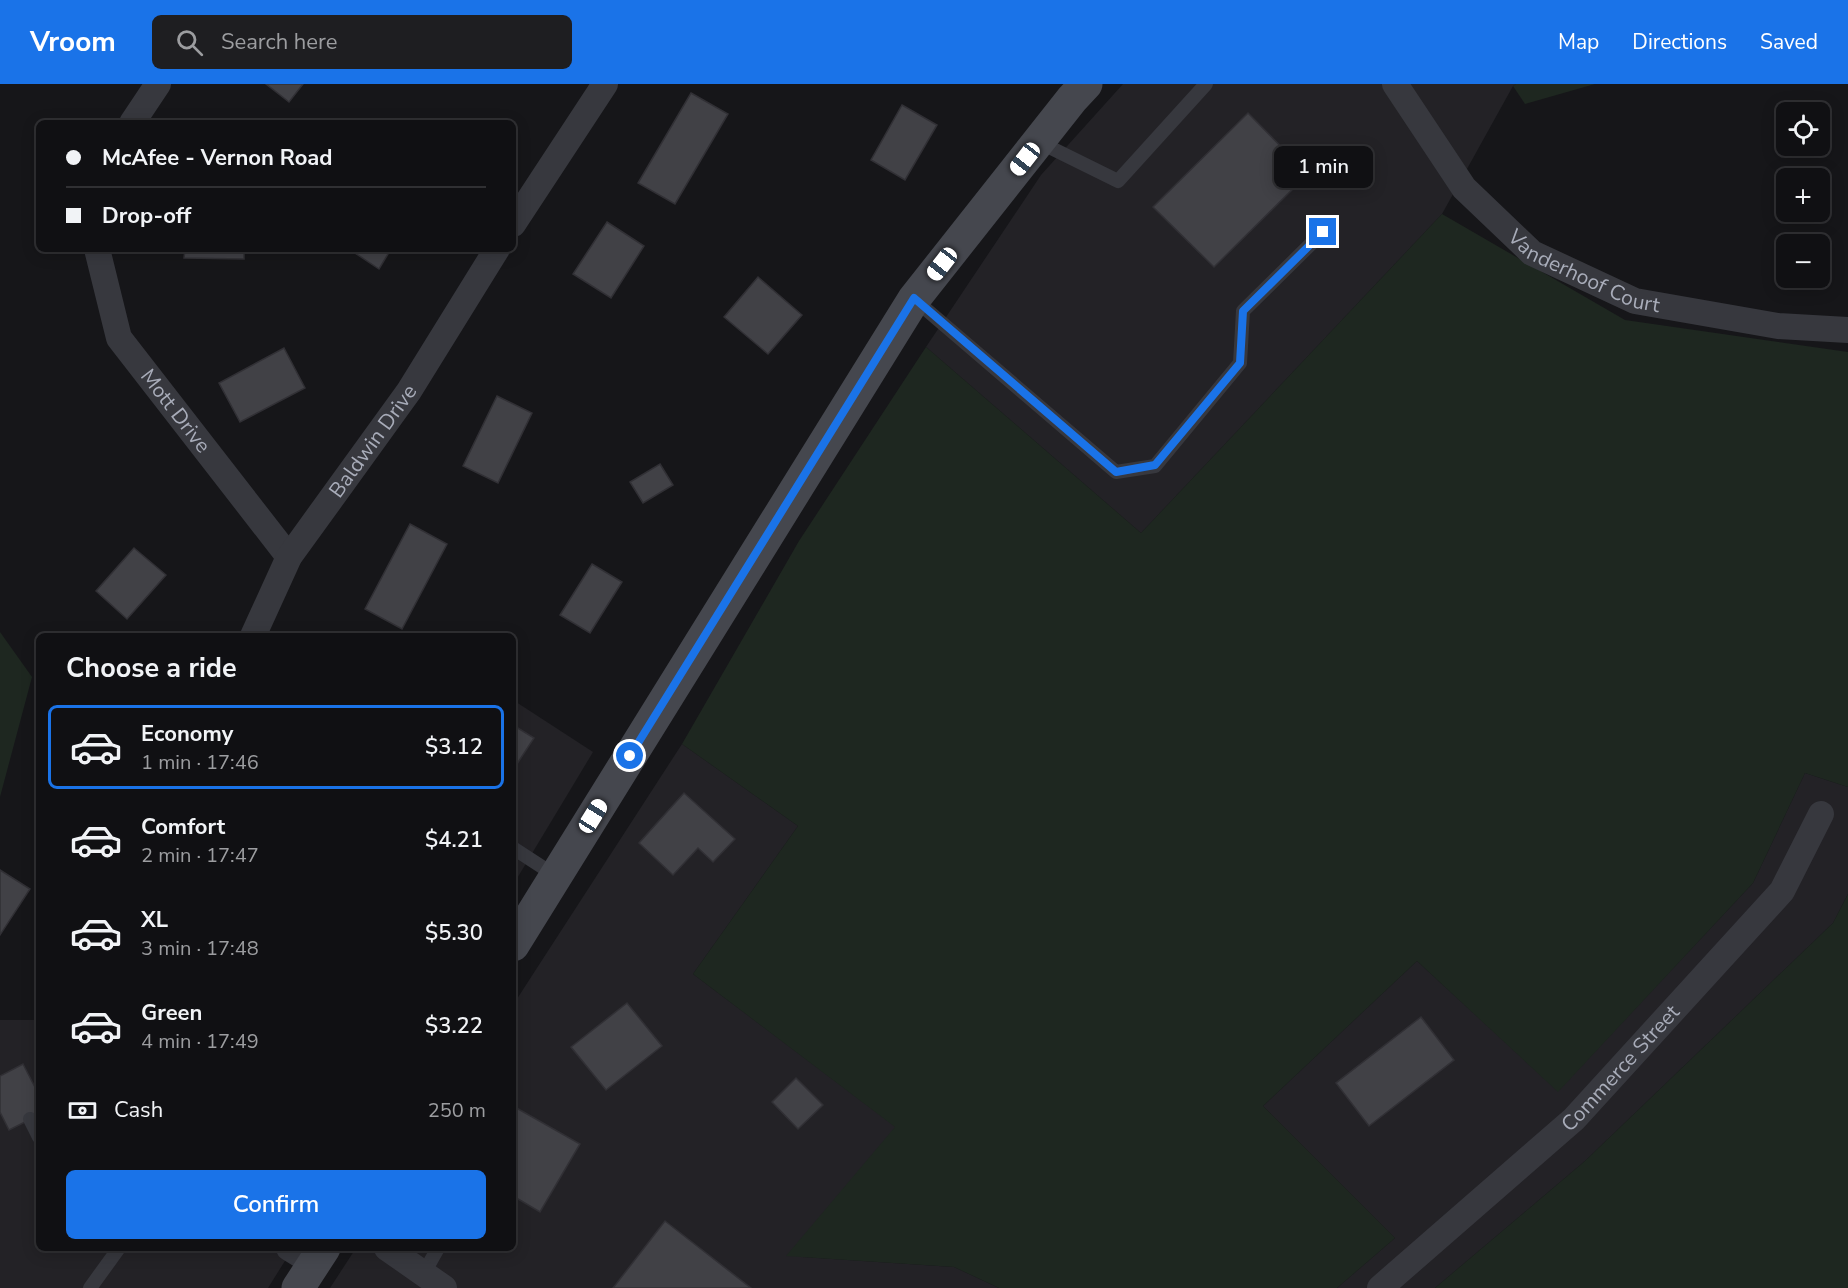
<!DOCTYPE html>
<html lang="en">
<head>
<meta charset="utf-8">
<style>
  body { margin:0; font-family:"Nunito Sans",sans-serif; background:#1e1e21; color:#f1f3f6; height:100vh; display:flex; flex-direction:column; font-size:22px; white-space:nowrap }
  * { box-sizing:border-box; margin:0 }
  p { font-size:20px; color:#9c9da0 }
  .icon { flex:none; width:33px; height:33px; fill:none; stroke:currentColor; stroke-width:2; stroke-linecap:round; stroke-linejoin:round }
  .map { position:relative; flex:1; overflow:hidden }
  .side { position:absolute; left:36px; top:549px; width:480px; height:618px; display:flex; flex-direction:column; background:#101013; border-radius:9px; box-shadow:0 3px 15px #0003,0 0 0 2px #303033 }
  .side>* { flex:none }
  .guide { position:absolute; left:36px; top:36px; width:480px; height:132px; border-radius:9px; box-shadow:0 3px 15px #0003,0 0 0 2px #303033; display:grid; align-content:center; height:132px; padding:0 30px; background:#101013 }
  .tools { position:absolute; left:1776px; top:18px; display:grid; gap:12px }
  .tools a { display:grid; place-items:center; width:54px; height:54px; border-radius:9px; background:#101013; box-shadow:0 3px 15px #0003,0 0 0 2px #303033; font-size:30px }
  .end { position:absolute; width:27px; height:27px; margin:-14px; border:8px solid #1a73e8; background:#fff; box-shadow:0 0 0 3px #fff }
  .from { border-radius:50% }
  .bubble { position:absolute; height:42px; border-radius:9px; background:#101013; box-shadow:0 3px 15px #0003,0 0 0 2px #303033; font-size:20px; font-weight:600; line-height:42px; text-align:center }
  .car { position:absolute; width:18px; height:36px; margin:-18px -9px; border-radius:8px; box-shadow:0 0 4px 2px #0007; background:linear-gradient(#fff 24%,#345 0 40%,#fff 0 76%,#345 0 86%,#fff 0) }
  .guide b { display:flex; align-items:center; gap:21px; height:57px; font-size:22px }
  .guide b+b { border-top:2px solid #303033 }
  .guide i { width:15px; height:15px; background:#f1f3f6 }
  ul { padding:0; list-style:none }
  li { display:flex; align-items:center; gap:18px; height:84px; margin:0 12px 9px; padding:0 18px; border:3px solid transparent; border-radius:9px }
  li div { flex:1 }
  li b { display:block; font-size:22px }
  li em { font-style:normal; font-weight:600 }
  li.current { border-color:#1a73e8 }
  li>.icon { width:54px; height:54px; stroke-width:1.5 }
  h2 { padding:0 30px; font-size:27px; line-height:72px }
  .pay { display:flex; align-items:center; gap:15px; height:66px; padding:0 30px; font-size:22px }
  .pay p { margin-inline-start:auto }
  .primary-button { display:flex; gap:12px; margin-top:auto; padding:12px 30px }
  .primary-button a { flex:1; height:69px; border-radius:9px; background:#1a73e8; color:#fff; font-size:24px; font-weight:600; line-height:69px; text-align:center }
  header { display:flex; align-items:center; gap:36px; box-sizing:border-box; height:84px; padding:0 30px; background:#1a73e8; color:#fff }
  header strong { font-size:28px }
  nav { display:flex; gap:33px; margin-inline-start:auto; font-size:21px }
  .search { width:420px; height:54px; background:#1e1e21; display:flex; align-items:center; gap:15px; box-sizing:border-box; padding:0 21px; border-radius:9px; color:#9c9da0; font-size:22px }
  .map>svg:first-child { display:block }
  .built { fill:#232226 }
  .green { fill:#1e2720 }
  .building { fill:#414146; stroke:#313035; stroke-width:1.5 }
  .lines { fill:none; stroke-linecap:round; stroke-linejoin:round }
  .service { stroke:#37383e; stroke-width:14 }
  .minor { stroke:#37383e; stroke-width:26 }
  .secondary { stroke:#45474e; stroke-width:33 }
  .route { stroke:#1a73e8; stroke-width:8 }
  .labels { text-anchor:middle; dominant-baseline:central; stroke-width:4.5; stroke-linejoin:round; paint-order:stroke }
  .street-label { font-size:21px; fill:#a8acb9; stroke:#111114 }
</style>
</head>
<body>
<header>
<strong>Vroom</strong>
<div class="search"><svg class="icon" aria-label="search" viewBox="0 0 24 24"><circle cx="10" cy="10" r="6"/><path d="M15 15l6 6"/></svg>Search here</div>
<nav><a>Map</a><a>Directions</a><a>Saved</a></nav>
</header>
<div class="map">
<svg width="1848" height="1204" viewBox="0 0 1848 1204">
  <rect width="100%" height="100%" fill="#161619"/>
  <g class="built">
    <path d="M1123,0H1516L1513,2L1442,130L1141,449L926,263L1041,91Z"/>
    <path d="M513,616L593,668L513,801Z"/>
    <path d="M682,660L798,742L693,890L896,1043L803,1173L954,1183L999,1204H330L356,1164H513V921Z"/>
    <path d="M1805,689L1848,703V810L1833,839L1585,1077L1435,1204H1337L1395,1154L1263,1022L1417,877L1558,1007L1753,799Z"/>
    <path d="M0,936H39V1164H293L268,1204H0Z"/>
  </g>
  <g class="green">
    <path d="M1516,0H1595L1525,20L1513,2Z"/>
    <path d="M1442,130L1625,236L1848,268V703L1805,689L1753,799L1558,1008L1417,877L1263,1022L1395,1154L1337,1204H999L954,1183L786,1172L895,1043L693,890L798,742L682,660L799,457L926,263L1141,449Z"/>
    <path d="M0,548L32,593L0,713Z"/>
    <path d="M1848,810V1204H1435L1585,1077L1833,839Z"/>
  </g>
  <g class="building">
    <path d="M266,0H303L289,18Z"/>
    <path d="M691,9L728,30L675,120L638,99Z"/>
    <path d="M902,21L937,41L905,96L871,76Z"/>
    <path d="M1248,29L1308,90L1214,183L1153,123Z"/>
    <path d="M607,138L644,162L611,214L573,190Z"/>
    <path d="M185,165H244V175L184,174Z"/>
    <path d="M349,165H391L379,185Z"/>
    <path d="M758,193L802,231L768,270L724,233Z"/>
    <path d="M284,264L305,304L240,338L219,299Z"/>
    <path d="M497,312L532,329L498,399L463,382Z"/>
    <path d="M660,380L673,401L643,419L630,398Z"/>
    <path d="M410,440L447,460L402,545L365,525Z"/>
    <path d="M134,464L166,491L127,535L96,507Z"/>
    <path d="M592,480L622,498L590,549L560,531Z"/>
    <path d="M513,641L534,654L513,686Z"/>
    <path d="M684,709L735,755L713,778L698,764L673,791L639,759Z"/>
    <path d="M0,786L30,805L0,851Z"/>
    <path d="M627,919L662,962L606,1006L571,963Z"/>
    <path d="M1421,933L1454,976L1369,1042L1336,999Z"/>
    <path d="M23,980L39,1011V1031L9,1046L0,1028V992Z"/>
    <path d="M796,994L823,1021L798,1045L772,1018Z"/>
    <path d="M513,1022L580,1060L540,1128L513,1112V1086L516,1081L513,1080Z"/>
    <path d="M665,1137L751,1204H613Z"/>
  </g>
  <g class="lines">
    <g class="service">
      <path d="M1039,58L1118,97L1206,0"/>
      <path d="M914,215L1116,388L1155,382L1240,279L1243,227L1323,148"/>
      <path d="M513,764L556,792"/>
      <path d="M30,1035L39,1053"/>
      <path d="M424,1189L438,1164"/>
      <path d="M90,1204L119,1164"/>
    </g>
    <g class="minor">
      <path id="s1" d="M1395,0L1464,104L1532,169L1635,217L1778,242L1848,246"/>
      <path d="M132,39L158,0"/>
      <path d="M513,140L605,0"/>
      <path id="s2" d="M97,165L119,254L289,473"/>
      <path id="s3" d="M253,552L289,473L409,307L497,165"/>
      <path d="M289,1164L315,1180"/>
      <path d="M387,1164L444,1204"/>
      <path id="s4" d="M1380,1204L1574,1035L1782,807L1821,730"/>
    </g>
    <g class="secondary">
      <path d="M513,861L914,215L1072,15L1086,0"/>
      <path d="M298,1204L324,1164"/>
    </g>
  </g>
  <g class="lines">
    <path class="route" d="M630,672L914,214L1116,388L1155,381L1240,279L1243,227L1323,148"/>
  </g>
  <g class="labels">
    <g class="street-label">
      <text stroke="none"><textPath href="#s1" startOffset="274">Vanderhoof Court</textPath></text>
      <text stroke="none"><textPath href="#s2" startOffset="184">Mott Drive</textPath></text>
      <text stroke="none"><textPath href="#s3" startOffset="230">Baldwin Drive</textPath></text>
      <text stroke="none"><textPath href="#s4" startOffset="326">Commerce Street</textPath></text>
    </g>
  </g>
</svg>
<div class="tools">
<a><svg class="icon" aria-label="locate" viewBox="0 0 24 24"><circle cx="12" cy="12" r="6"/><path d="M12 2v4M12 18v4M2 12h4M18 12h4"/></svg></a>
<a>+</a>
<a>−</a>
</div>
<i class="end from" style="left:630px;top:672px"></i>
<i class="end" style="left:1323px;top:148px"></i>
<div class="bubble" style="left:1274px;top:62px;width:99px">1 min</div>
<i class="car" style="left:1025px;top:75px;rotate:218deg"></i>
<i class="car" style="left:942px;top:180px;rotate:218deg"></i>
<i class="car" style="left:593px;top:732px;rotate:32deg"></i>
<div class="guide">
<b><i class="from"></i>McAfee - Vernon Road</b>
<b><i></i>Drop-off</b>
</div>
<section class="side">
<h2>Choose a ride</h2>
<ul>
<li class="current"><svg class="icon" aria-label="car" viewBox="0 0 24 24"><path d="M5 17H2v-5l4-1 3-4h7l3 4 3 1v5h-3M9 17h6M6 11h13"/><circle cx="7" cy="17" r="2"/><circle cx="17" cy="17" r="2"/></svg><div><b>Economy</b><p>1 min · 17:46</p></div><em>$3.12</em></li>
<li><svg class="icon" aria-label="car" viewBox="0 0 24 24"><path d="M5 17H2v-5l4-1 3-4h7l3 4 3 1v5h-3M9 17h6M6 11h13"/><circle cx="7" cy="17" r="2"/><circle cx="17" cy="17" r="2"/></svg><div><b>Comfort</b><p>2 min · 17:47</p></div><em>$4.21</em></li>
<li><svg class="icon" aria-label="car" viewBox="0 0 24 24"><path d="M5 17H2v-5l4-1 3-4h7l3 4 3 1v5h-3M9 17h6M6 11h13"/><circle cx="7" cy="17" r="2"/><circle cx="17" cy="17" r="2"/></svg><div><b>XL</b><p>3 min · 17:48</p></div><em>$5.30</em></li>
<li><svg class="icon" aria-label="car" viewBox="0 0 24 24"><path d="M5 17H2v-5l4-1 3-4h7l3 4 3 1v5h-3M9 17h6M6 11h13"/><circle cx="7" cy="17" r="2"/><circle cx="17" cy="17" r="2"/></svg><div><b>Green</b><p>4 min · 17:49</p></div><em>$3.22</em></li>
</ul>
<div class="pay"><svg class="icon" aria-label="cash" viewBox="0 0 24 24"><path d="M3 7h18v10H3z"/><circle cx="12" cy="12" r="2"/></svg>Cash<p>250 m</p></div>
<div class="primary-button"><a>Confirm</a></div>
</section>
</div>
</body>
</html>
